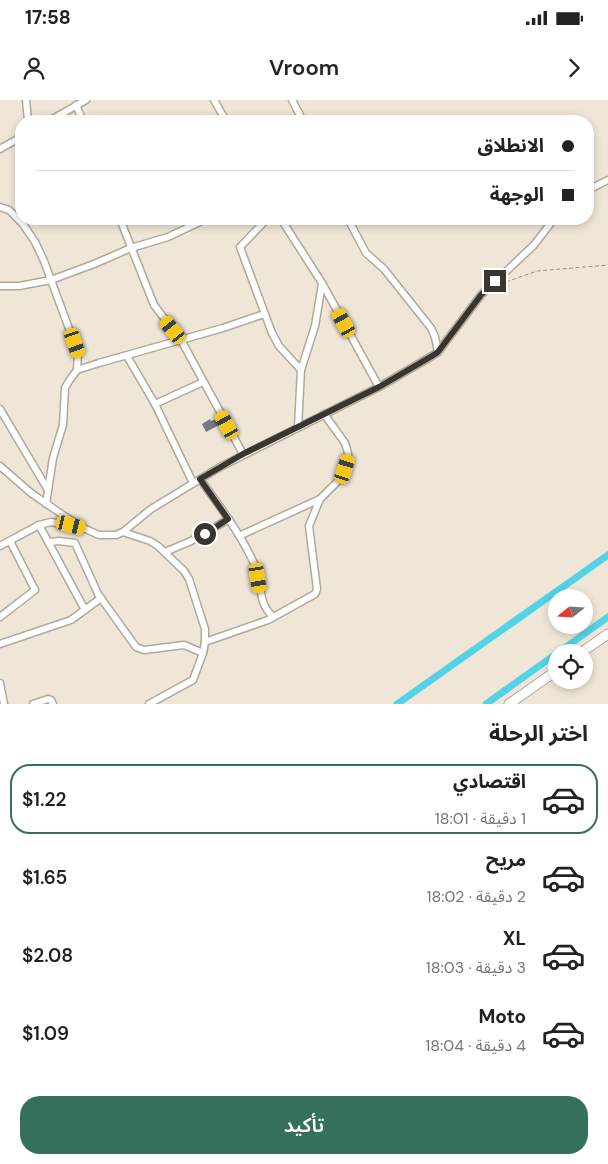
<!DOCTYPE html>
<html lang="ar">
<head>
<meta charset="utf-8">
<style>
  body { margin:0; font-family:"DM Sans","Noto Sans Arabic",sans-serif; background:#f6f6f6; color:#222; direction:rtl; height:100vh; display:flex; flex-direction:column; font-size:19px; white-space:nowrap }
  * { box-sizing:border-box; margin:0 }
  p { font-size:16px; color:#767676 }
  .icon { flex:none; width:28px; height:28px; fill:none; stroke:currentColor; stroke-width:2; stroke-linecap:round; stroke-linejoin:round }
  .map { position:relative; height:604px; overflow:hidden; direction:ltr }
  .drawer { display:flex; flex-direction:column; background:#fff; flex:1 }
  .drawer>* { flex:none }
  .top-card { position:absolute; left:15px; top:15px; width:579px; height:110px; border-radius:20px; box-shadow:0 2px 8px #0003; direction:rtl; display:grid; align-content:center; height:110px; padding:0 20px; background:#fff }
  .needle { width:32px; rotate:252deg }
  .controls { position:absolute; left:548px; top:489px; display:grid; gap:10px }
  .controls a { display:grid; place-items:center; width:45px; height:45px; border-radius:50%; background:#fff; box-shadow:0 2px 8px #0003; font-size:25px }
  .end { position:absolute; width:22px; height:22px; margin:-11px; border:6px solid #39352f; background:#fff; box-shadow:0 0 0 2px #fff }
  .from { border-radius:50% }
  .car { position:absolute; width:15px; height:30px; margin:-15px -8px; border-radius:6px; box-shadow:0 0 4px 1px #0007; background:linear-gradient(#f5c518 24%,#345 0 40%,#f5c518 0 76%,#345 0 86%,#f5c518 0) }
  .top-card b { display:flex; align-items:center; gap:18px; height:48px; font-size:19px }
  .top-card b+b { border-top:1px solid #e0e0e0 }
  .top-card i { width:12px; height:12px; background:#222 }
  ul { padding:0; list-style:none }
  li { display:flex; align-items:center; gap:15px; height:70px; margin:0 10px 8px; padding:0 10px; border:2px solid transparent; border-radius:20px }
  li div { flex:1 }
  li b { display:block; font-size:19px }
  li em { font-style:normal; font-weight:600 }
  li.active { border-color:#34705a }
  li>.icon { width:45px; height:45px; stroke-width:1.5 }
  h2 { padding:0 20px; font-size:22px; line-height:60px }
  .cta { display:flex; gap:10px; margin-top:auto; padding:10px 20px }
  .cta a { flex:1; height:58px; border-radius:20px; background:#34705a; color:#fff; font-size:20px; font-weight:600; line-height:58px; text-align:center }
  .status { display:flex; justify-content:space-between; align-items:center; height:35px; padding:0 25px; background:#fff; direction:ltr }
  .status svg { height:14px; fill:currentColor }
  header { display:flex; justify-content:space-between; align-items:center; height:65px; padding:0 20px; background:#fff; font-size:22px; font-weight:600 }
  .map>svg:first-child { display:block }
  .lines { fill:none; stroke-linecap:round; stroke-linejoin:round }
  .canal { stroke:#53d3e6; stroke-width:7 }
  .building { fill:#787685 }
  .street-casing { stroke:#b1a899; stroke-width:9 }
  .secondary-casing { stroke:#b1a899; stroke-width:11 }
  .path { stroke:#999287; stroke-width:1; stroke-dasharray:4 2.5; stroke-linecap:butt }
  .street { stroke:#fff; stroke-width:6 }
  .secondary { stroke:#fff; stroke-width:9 }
  .route { stroke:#39352f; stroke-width:6 }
</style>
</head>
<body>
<div class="status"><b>17:58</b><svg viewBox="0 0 49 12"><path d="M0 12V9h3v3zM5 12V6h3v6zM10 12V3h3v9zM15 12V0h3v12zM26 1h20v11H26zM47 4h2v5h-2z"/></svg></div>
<header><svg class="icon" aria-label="forward" viewBox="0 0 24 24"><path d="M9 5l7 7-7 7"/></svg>Vroom<svg class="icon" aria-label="person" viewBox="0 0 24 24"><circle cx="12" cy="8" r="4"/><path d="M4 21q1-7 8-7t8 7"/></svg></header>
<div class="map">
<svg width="608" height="604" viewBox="0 0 608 604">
  <rect width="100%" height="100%" fill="#f0e6d7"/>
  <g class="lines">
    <g class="canal">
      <path d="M559,552L608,517"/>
      <path d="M397,604L608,455"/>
      <path d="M486,604L556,554"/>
    </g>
  </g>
  <path class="building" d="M218,318L221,324L206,332L202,324L210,319L211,321Z"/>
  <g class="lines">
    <g class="street-casing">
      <g id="street">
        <path d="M26,0L28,21"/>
        <path d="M214,0L226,21"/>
        <path d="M292,0L303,21"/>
        <path d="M76,5L83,21"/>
        <path d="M49,21L86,0"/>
        <path d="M0,49L21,37"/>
        <path d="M588,90L608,80"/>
        <path d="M0,107L9,110L23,124L35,142L44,161L78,253L77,270L69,281L65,288L63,325L53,358L46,404"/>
        <path d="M120,119L154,205L181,240L243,354"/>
        <path d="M267,119L240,147L272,233L279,246L301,270"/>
        <path d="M281,119L322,183L379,287"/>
        <path d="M348,119L366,153L384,169L431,228L435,237L438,252"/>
        <path d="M0,186H19L51,180L94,164L131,148L168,137L206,119"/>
        <path d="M127,256L155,304L193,383"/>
        <path d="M77,270L99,263L223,228L264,214"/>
        <path d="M155,304L203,282"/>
        <path d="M0,309L48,390"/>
        <path d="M298,327L301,270L315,226L322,184"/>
        <path d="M0,366L31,393L76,424"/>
        <path d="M200,379C220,407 242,435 256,468C264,488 256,500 273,517"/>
        <path d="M39,425L85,510"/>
        <path d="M123,432L150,441L158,446L184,471L189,479L205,529V542L203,553L193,580L149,604"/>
        <path d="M239,436L320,399L340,379L348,359V353L345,343L324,314"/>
        <path d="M50,442L59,441L75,443L98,494L136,547L144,550L184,545L203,553"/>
        <path d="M0,446L39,425L51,422L81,427L99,435H116L123,432L151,409L220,367L379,287L432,256L438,252L481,195L534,145L554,119"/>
        <path d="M165,452L191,441L229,419"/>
        <path d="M0,517L35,490L10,441"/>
        <path d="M205,542L268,520L315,494L317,489L309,426L320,399"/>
        <path d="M0,544L71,520L101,498"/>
        <path d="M0,583L4,604"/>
        <path d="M33,604L48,599L51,600L53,604"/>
      </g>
    </g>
    <g class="secondary-casing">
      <g id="secondary">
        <path d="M582,552L608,534"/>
        <path d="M509,604L556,571"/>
      </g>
    </g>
    <path class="path" d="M506,182L537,171L608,165"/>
    <use href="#street" class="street"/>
    <use href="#secondary" class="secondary"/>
  </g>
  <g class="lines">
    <path class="route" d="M205,434L228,419L200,379L243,354L379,287L432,256L438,252L481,195L495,181"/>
  </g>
</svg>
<div class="controls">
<a><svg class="needle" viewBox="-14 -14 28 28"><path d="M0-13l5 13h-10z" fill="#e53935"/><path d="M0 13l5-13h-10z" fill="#767676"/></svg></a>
<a><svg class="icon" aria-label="locate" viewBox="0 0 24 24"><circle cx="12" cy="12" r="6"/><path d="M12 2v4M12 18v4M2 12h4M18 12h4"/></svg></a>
</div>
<i class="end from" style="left:205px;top:434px"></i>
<i class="end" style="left:495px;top:181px"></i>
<i class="car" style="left:344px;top:223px;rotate:331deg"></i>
<i class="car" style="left:173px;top:230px;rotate:321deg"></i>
<i class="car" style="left:75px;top:243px;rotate:161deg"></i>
<i class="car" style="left:227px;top:325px;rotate:331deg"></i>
<i class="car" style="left:345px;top:369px;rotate:18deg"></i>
<i class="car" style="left:71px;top:425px;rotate:104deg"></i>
<i class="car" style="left:258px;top:478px;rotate:171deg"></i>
<div class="top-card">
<b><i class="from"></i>الانطلاق</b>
<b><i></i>الوجهة</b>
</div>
</div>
<section class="drawer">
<h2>اختر الرحلة</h2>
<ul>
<li class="active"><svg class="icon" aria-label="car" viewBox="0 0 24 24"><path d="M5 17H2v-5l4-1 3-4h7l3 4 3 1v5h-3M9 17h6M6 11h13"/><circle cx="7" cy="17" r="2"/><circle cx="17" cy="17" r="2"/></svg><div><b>اقتصادي</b><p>1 دقيقة · 18:01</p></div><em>$1.22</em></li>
<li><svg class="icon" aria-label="car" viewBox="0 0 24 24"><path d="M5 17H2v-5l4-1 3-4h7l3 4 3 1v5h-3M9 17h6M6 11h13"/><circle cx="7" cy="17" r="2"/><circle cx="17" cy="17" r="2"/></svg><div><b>مريح</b><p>2 دقيقة · 18:02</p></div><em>$1.65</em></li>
<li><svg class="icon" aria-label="car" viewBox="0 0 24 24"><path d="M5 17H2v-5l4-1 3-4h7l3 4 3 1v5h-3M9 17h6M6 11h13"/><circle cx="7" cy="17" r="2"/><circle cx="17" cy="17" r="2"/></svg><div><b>XL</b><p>3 دقيقة · 18:03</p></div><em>$2.08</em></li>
<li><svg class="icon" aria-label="car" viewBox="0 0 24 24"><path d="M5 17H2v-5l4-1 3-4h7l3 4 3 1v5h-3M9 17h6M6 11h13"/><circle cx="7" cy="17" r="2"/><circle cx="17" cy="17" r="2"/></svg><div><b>Moto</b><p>4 دقيقة · 18:04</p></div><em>$1.09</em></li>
</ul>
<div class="cta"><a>تأكيد</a></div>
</section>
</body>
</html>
